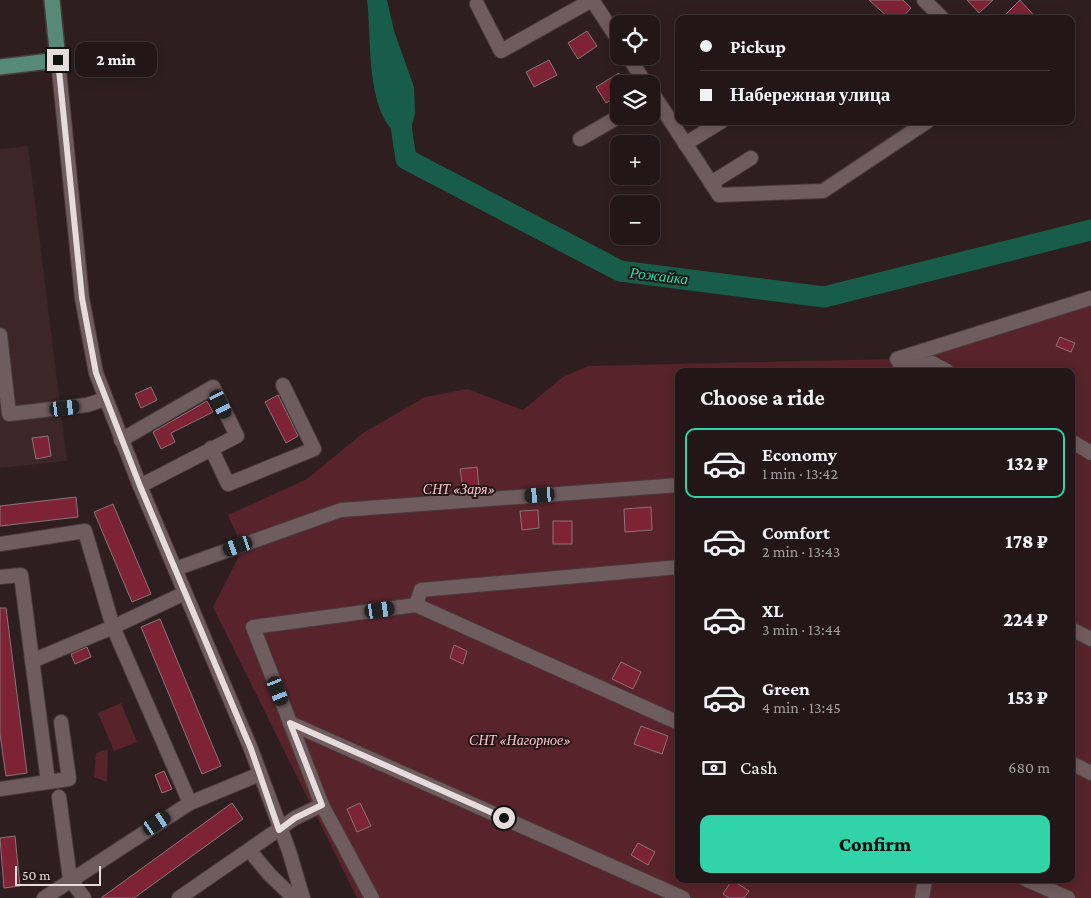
<!DOCTYPE html>
<html lang="en">
<head>
<meta charset="utf-8">
<style>
  body { margin:0; font-family:"Crimson Pro",serif; background:#2e2325; color:#f1f3f6; height:100vh; display:flex; flex-direction:column; font-size:19px; white-space:nowrap }
  * { box-sizing:border-box; margin:0 }
  p { font-size:16px; color:#a29fa2 }
  .icon { flex:none; width:28px; height:28px; fill:none; stroke:currentColor; stroke-width:2; stroke-linecap:round; stroke-linejoin:round }
  .map { position:relative; flex:1; overflow:hidden }
  .panel { position:absolute; left:675px; top:368px; width:400px; height:515px; display:flex; flex-direction:column; background:#221618; border-radius:10px; box-shadow:0 2px 12px #0003,0 0 0 1px #3f3537 }
  .panel>* { flex:none }
  .top-card { position:absolute; left:675px; top:15px; width:400px; height:110px; border-radius:10px; box-shadow:0 2px 12px #0003,0 0 0 1px #3f3537; display:grid; align-content:center; height:110px; padding:0 25px; background:#221618 }
  .tools { position:absolute; left:610px; top:15px; display:grid; gap:10px }
  .tools a { display:grid; place-items:center; width:50px; height:50px; border-radius:10px; background:#221618; box-shadow:0 2px 12px #0003,0 0 0 1px #3f3537; font-size:25px }
  .scale { position:absolute; left:15px; bottom:12px; width:86px; box-sizing:border-box; padding-left:5px; border:2px solid #e7dcdd; border-top:0; font-size:14px; line-height:18px; white-space:nowrap; color:#e7dcdd; -webkit-text-stroke:4px #241516; paint-order:stroke }
  .end { position:absolute; width:22px; height:22px; margin:-11px; border:6px solid #e7dcdd; background:#111; box-shadow:0 0 0 2px #111 }
  .from { border-radius:50% }
  .bubble { position:absolute; height:35px; border-radius:10px; background:#221618; box-shadow:0 2px 12px #0003,0 0 0 1px #3f3537; font-size:16px; font-weight:800; line-height:35px; text-align:center }
  .car { position:absolute; width:15px; height:30px; margin:-15px -8px; border-radius:6px; box-shadow:0 0 4px 1px #0007; background:linear-gradient(#222 24%,#8ab4d8 0 40%,#222 0 76%,#8ab4d8 0 86%,#222 0) }
  .top-card b { display:flex; align-items:center; gap:18px; height:48px; font-size:19px }
  .top-card b+b { border-top:1px solid #3f3537 }
  .top-card i { width:12px; height:12px; background:#f1f3f6 }
  ul { padding:0; list-style:none }
  li { display:flex; align-items:center; gap:15px; height:70px; margin:0 10px 8px; padding:0 15px; border:2px solid transparent; border-radius:10px }
  li div { flex:1 }
  li b { display:block; font-size:19px }
  li em { font-style:normal; font-weight:800 }
  li.selected { border-color:#31d4a9 }
  li>.icon { width:45px; height:45px; stroke-width:1.5 }
  h2 { padding:0 25px; font-size:22px; line-height:60px }
  .pay { display:flex; align-items:center; gap:12px; height:55px; padding:0 25px; font-size:19px }
  .pay p { margin-inline-start:auto }
  .action { display:flex; gap:10px; margin-top:auto; padding:10px 25px }
  .action a { flex:1; height:58px; border-radius:10px; background:#31d4a9; color:#111; font-size:20px; font-weight:800; line-height:58px; text-align:center }
  .map>svg:first-child { display:block }
  .built { fill:#3c2628 }
  .green { fill:#58232b; fill-rule:evenodd }
  .water { fill:#185d4a }
  .lines { fill:none; stroke-linecap:round; stroke-linejoin:round }
  .river { stroke:#185d4a; stroke-width:21 }
  .building { fill:#7e2235; stroke:#897576 }
  .minor-casing { stroke:#483b3c; stroke-width:16 }
  .major-casing { stroke:#483b3c; stroke-width:18 }
  .minor { stroke:#6f5c5e; stroke-width:14 }
  .major { stroke:#568978; stroke-width:15 }
  .route { stroke:#e7dcdd; stroke-width:6 }
  .labels { text-anchor:middle; dominant-baseline:central; stroke-width:4; stroke-linejoin:round; paint-order:stroke }
  .park-label { font-size:14px; font-style:italic; fill:#fdc7cb; stroke:#241516 }
  .water-label { font-size:15px; font-style:italic; fill:#22e1b2; stroke:#241516 }
</style>
</head>
<body>
<div class="map">
<svg width="1091" height="898" viewBox="0 0 1091 898">
  <rect width="100%" height="100%" fill="#2e1e20"/>
  <path class="built" d="M28,146L67,461L0,468V149Z"/>
  <g class="green">
    <path d="M1091,296V898H357L213,607L243,548L228,515L307,479L363,433L425,397L467,389L523,410L563,377L588,366L897,359ZM679,371H1071V879H679Z"/>
    <path d="M121,703L137,742L114,751L98,713Z"/>
    <path d="M108,749L107,782L94,777L96,753Z"/>
  </g>
  <path class="water" d="M367,0H387L394,31L414,87L415,113L410,133L398,135C365,110 372,38 367,0Z"/>
  <g class="lines">
    <path class="river" d="M398,106L406,159L620,271L824,297L1091,230"/>
  </g>
  <g class="building">
    <path d="M869,0H903L911,8L901,19H890Z"/>
    <path d="M967,0H993L979,13Z"/>
    <path d="M1020,0L1037,19H1001Z"/>
    <path d="M587,31L597,46L578,59L568,43Z"/>
    <path d="M549,60L557,75L534,87L526,72Z"/>
    <path d="M619,73V95L606,103L596,87Z"/>
    <path d="M1060,337L1075,343L1071,352L1056,346Z"/>
    <path d="M151,387L157,400L141,408L135,394Z"/>
    <path d="M278,395L298,436L286,443L265,402Z"/>
    <path d="M207,401L213,412L171,433L175,442L161,449L153,432Z"/>
    <path d="M48,436L51,456L36,459L32,438Z"/>
    <path d="M477,467L479,487L463,489L460,469Z"/>
    <path d="M76,497L78,517L0,526V506Z"/>
    <path d="M113,504L151,594L132,602L94,512Z"/>
    <path d="M651,507L652,530L625,532L624,509Z"/>
    <path d="M538,510L539,528L522,530L520,511Z"/>
    <rect x="553" y="521" width="19" height="23"/>
    <path d="M0,608H6L27,773L6,776L0,734Z"/>
    <path d="M160,619L221,766L202,774L141,627Z"/>
    <path d="M454,645L467,651L463,664L450,658Z"/>
    <path d="M87,647L91,657L75,664L71,654Z"/>
    <path d="M621,662L641,672L633,689L612,679Z"/>
    <path d="M641,726L668,736L662,754L634,744Z"/>
    <path d="M164,771L172,789L162,793L155,775Z"/>
    <path d="M232,803L243,819L134,898H101Z"/>
    <path d="M360,803L371,826L357,832L347,809Z"/>
    <path d="M15,836L20,886L4,888L0,838Z"/>
    <path d="M638,843L655,852L648,865L631,855Z"/>
    <path d="M732,880L749,891L744,898H729L723,894Z"/>
  </g>
  <g class="lines">
    <g class="minor-casing">
      <g id="minor">
        <path d="M592,0L619,41"/>
        <path d="M924,0L943,19"/>
        <path d="M477,4L501,51L592,0"/>
        <path d="M628,56L646,84"/>
        <path d="M58,60L82,298L96,373L140,486L251,749L289,851L303,898"/>
        <path d="M651,91L719,195L823,191L928,121"/>
        <path d="M580,139L620,116"/>
        <path d="M685,144L722,121"/>
        <path d="M711,183L751,158"/>
        <path d="M0,335L9,414L87,405L105,399"/>
        <path d="M905,371L897,359L1091,298"/>
        <path d="M906,371L908,369L932,363L947,371"/>
        <path d="M121,440L213,387L237,436L140,486"/>
        <path d="M1071,441L1091,453"/>
        <path d="M211,448L228,484L314,449L283,385"/>
        <path d="M0,544L85,531L113,627L32,661"/>
        <path d="M175,569L341,510L679,485"/>
        <path d="M0,577L21,575L48,782L0,789"/>
        <path d="M416,605L421,590L679,567"/>
        <path d="M1071,629L1091,639"/>
        <path d="M290,723L683,898"/>
        <path d="M1071,763L1091,773"/>
        <path d="M48,782L69,779L61,722"/>
        <path d="M59,797L70,879L84,898"/>
        <path d="M190,803L260,774"/>
        <path d="M249,850L270,875L294,898"/>
        <path d="M1025,879L1068,898"/>
        <path d="M44,898L190,803L113,627L185,593"/>
        <path d="M179,898L295,818L322,805"/>
        <path d="M372,898L322,805L253,627L416,605L679,723"/>
        <path d="M922,898L925,879"/>
      </g>
    </g>
    <g class="major-casing">
      <path id="major" d="M0,67L58,60L52,0"/>
    </g>
    <use href="#minor" class="minor"/>
    <use href="#major" class="major"/>
  </g>
  <g class="lines">
    <path class="route" d="M58,60L82,298L96,373L140,486L251,749L279,830L295,818L322,805L290,723L504,818"/>
  </g>
  <g class="labels">
    <g class="park-label">
      <text x="459" y="489">СНТ «Заря»</text>
      <text x="520" y="740">СНТ «Нагорное»</text>
    </g>
    <g class="water-label">
      <text transform="translate(659 276) rotate(7)">Рожайка</text>
    </g>
  </g>
</svg>
<div class="tools">
<a><svg class="icon" aria-label="locate" viewBox="0 0 24 24"><circle cx="12" cy="12" r="6"/><path d="M12 2v4M12 18v4M2 12h4M18 12h4"/></svg></a>
<a><svg class="icon" aria-label="layers" viewBox="0 0 24 24"><path d="M12 4l9 5-9 5-9-5zM3 14l9 5 9-5"/></svg></a>
<a>+</a>
<a>−</a>
</div>
<div class="scale">50 m</div>
<i class="end from" style="left:504px;top:818px"></i>
<i class="end" style="left:58px;top:60px"></i>
<div class="bubble" style="left:75px;top:42px;width:82px">2 min</div>
<i class="car" style="left:221px;top:404px;rotate:154deg"></i>
<i class="car" style="left:65px;top:408px;rotate:83deg"></i>
<i class="car" style="left:540px;top:495px;rotate:266deg"></i>
<i class="car" style="left:238px;top:546px;rotate:251deg"></i>
<i class="car" style="left:380px;top:610px;rotate:82deg"></i>
<i class="car" style="left:278px;top:691px;rotate:159deg"></i>
<i class="car" style="left:157px;top:823px;rotate:56deg"></i>
<div class="top-card">
<b><i class="from"></i>Pickup</b>
<b><i></i>Набережная улица</b>
</div>
<section class="panel">
<h2>Choose a ride</h2>
<ul>
<li class="selected"><svg class="icon" aria-label="car" viewBox="0 0 24 24"><path d="M5 17H2v-5l4-1 3-4h7l3 4 3 1v5h-3M9 17h6M6 11h13"/><circle cx="7" cy="17" r="2"/><circle cx="17" cy="17" r="2"/></svg><div><b>Economy</b><p>1 min · 13:42</p></div><em>132 ₽</em></li>
<li><svg class="icon" aria-label="car" viewBox="0 0 24 24"><path d="M5 17H2v-5l4-1 3-4h7l3 4 3 1v5h-3M9 17h6M6 11h13"/><circle cx="7" cy="17" r="2"/><circle cx="17" cy="17" r="2"/></svg><div><b>Comfort</b><p>2 min · 13:43</p></div><em>178 ₽</em></li>
<li><svg class="icon" aria-label="car" viewBox="0 0 24 24"><path d="M5 17H2v-5l4-1 3-4h7l3 4 3 1v5h-3M9 17h6M6 11h13"/><circle cx="7" cy="17" r="2"/><circle cx="17" cy="17" r="2"/></svg><div><b>XL</b><p>3 min · 13:44</p></div><em>224 ₽</em></li>
<li><svg class="icon" aria-label="car" viewBox="0 0 24 24"><path d="M5 17H2v-5l4-1 3-4h7l3 4 3 1v5h-3M9 17h6M6 11h13"/><circle cx="7" cy="17" r="2"/><circle cx="17" cy="17" r="2"/></svg><div><b>Green</b><p>4 min · 13:45</p></div><em>153 ₽</em></li>
</ul>
<div class="pay"><svg class="icon" aria-label="cash" viewBox="0 0 24 24"><path d="M3 7h18v10H3z"/><circle cx="12" cy="12" r="2"/></svg>Cash<p>680 m</p></div>
<div class="action"><a>Confirm</a></div>
</section>
</div>
</body>
</html>
